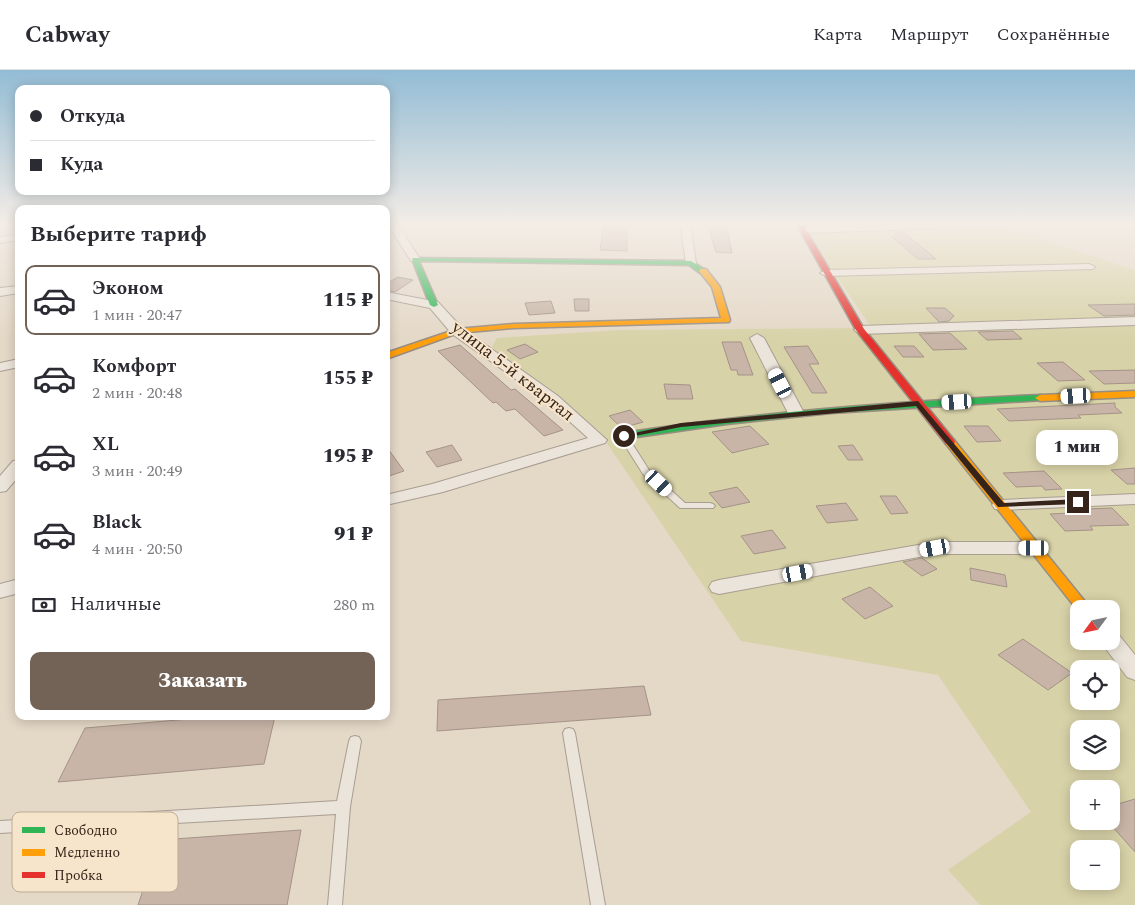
<!DOCTYPE html>
<html lang="ru">
<head>
<meta charset="utf-8">
<style>
  body { margin:0; font-family:Spectral,serif; background:#f2f2f3; color:#2b2b33; height:100vh; display:flex; flex-direction:column; font-size:19px; white-space:nowrap }
  * { box-sizing:border-box; margin:0 }
  p { font-size:16px; color:#7c7c81 }
  .icon { flex:none; width:28px; height:28px; fill:none; stroke:currentColor; stroke-width:2; stroke-linecap:round; stroke-linejoin:round }
  .map { position:relative; flex:1; overflow:hidden }
  .sheet { position:absolute; left:15px; top:135px; width:375px; height:515px; display:flex; flex-direction:column; background:#fff; border-radius:10px; box-shadow:0 2px 12px #0003 }
  .sheet>* { flex:none }
  .hud { position:absolute; left:15px; top:15px; width:375px; height:110px; border-radius:10px; box-shadow:0 2px 12px #0003; display:grid; align-content:center; height:110px; padding:0 15px; background:#fff }
  .needle { width:32px; rotate:237deg }
  .controls { position:absolute; left:1070px; top:530px; display:grid; gap:10px }
  .controls a { display:grid; place-items:center; width:50px; height:50px; border-radius:10px; background:#fff; box-shadow:0 2px 12px #0003; font-size:25px }
  .end { position:absolute; width:22px; height:22px; margin:-11px; border:6px solid #36241a; background:#fff; box-shadow:0 0 0 2px #fff }
  .from { border-radius:50% }
  .bubble { position:absolute; height:35px; border-radius:10px; background:#fff; box-shadow:0 2px 12px #0003; font-size:16px; font-weight:800; line-height:35px; text-align:center }
  .car { position:absolute; width:15px; height:30px; margin:-15px -8px; border-radius:6px; box-shadow:0 0 4px 1px #0007; background:linear-gradient(#fff 24%,#345 0 40%,#fff 0 76%,#345 0 86%,#fff 0) }
  .hud b { display:flex; align-items:center; gap:18px; height:48px; font-size:19px }
  .hud b+b { border-top:1px solid #e1e1e2 }
  .hud i { width:12px; height:12px; background:#2b2b33 }
  ul { padding:0; list-style:none }
  li { display:flex; align-items:center; gap:15px; height:70px; margin:0 10px 8px; padding:0 5px; border:2px solid transparent; border-radius:10px }
  li div { flex:1 }
  li b { display:block; font-size:19px }
  li em { font-style:normal; font-weight:800 }
  li.current { border-color:#736357 }
  li>.icon { width:45px; height:45px; stroke-width:1.5 }
  h2 { padding:0 15px; font-size:22px; line-height:60px }
  .pay { display:flex; align-items:center; gap:12px; height:55px; padding:0 15px; font-size:19px }
  .pay p { margin-inline-start:auto }
  .primary-button { display:flex; gap:10px; margin-top:auto; padding:10px 15px }
  .primary-button a { flex:1; height:58px; border-radius:10px; background:#736357; color:#fff; font-size:20px; font-weight:800; line-height:58px; text-align:center }
  header { display:flex; align-items:center; gap:30px; box-sizing:border-box; height:70px; padding:0 25px; background:#fff; border-bottom:1px solid #e1e1e2 }
  header strong { font-size:24px }
  nav { display:flex; gap:28px; margin-inline-start:auto; font-size:18px }
  .map>svg:first-child { display:block }
  .green { fill:#d8d2a8; fill-rule:evenodd }
  .building { fill:#c8b5a8; stroke:#a49387 }
  .lines { fill:none; stroke-linecap:round; stroke-linejoin:round }
  .lane-casing { stroke:#a89d91; stroke-width:2 }
  .street-casing { stroke:#a89d91; stroke-width:2 }
  .fast-casing { stroke:#988d81; stroke-width:3 }
  .slow-casing { stroke:#988d81; stroke-width:3 }
  .jam-casing { stroke:#988d81; stroke-width:3 }
  .lane { fill:#ebe4da; fill-rule:evenodd }
  .street { fill:#ebe4da; fill-rule:evenodd }
  .fast { fill:#30b455; fill-rule:evenodd }
  .slow { fill:#ff9f0a; fill-rule:evenodd }
  .jam { fill:#e5322d; fill-rule:evenodd }
  .route { fill:#36241a }
  .labels { text-anchor:middle; dominant-baseline:central; stroke-width:4; stroke-linejoin:round; paint-order:stroke }
  .street-label { font-size:18px; fill:#36241a; stroke:#f7e5cb }
  .key { fill:#f7e5cb; stroke:#bdab96; stroke-width:1 }
  .key-label { font-size:14px; fill:#36241a }
</style>
</head>
<body>
<header>
<strong>Cabway</strong>
<nav><a>Карта</a><a>Маршрут</a><a>Сохранённые</a></nav>
</header>
<div class="map">
<svg width="1135" height="835" viewBox="0 0 1135 835">
  <rect width="100%" height="100%" fill="#e4d8c7"/>
  <path class="green" d="M805,153H993L1135,200V835H980L948,800L1031,742L938,605L741,571L598,360L492,277L497,268L618,260L872,258L830,197ZM1079,539H1111V571H1079ZM1079,599H1111V631H1079ZM1079,659H1111V691H1079ZM1079,719H1111V751H1079ZM1079,779H1111V811H1079Z"/>
  <g class="building">
    <path d="M604,153L627,154V181L600,180Z"/>
    <path d="M707,153H726L732,183L716,182Z"/>
    <path d="M902,161L936,189H918L892,167L897,162Z"/>
    <path d="M398,207L413,210L395,222L386,220V214Z"/>
    <path d="M574,229H589V241H575Z"/>
    <path d="M551,231L555,243L529,245L525,233Z"/>
    <path d="M1135,234V245L1104,246L1088,235Z"/>
    <path d="M926,238H945L954,246L949,251L939,252Z"/>
    <path d="M1013,261L1022,269L987,270L978,262Z"/>
    <path d="M950,263L967,279L933,280L919,264Z"/>
    <path d="M722,272H741L753,305H738L737,300H731Z"/>
    <path d="M525,274L538,282L520,289L507,280Z"/>
    <path d="M460,275L511,320L515,319L563,360L544,366L515,339L506,341L496,332L493,333L438,281Z"/>
    <path d="M808,276L819,294H809L827,323H812L784,277Z"/>
    <path d="M894,276H914L924,287H903Z"/>
    <path d="M1063,292L1085,310L1058,311L1037,293Z"/>
    <path d="M1135,300V313L1104,314L1089,301Z"/>
    <path d="M664,314L690,315L693,329H667Z"/>
    <path d="M1115,333V337L1122,343L1078,345L1081,348L1009,351L997,339Z"/>
    <path d="M630,340L643,352L622,358L609,346Z"/>
    <path d="M750,356L769,374L732,383L712,362Z"/>
    <path d="M964,356H988L1001,371L977,372Z"/>
    <path d="M452,375L462,390L437,397L426,382Z"/>
    <path d="M853,375L863,390H848L838,376Z"/>
    <path d="M386,376L404,401L386,407Z"/>
    <path d="M1135,398V414H1127L1111,400Z"/>
    <path d="M1044,401L1062,419L1045,420L1042,416L1016,417L1003,403Z"/>
    <path d="M737,417L750,432L722,438L709,423Z"/>
    <path d="M880,426H896L908,443L891,444Z"/>
    <path d="M846,433L858,450L827,453L816,436Z"/>
    <path d="M1112,438L1129,455L1090,456L1093,460L1065,461L1050,444L1089,442L1086,439Z"/>
    <path d="M772,460L786,478L754,484L741,466Z"/>
    <path d="M922,488L937,499L922,506L903,492Z"/>
    <path d="M970,498L1005,505L1007,517L971,510Z"/>
    <path d="M870,517L893,536L865,549L842,529Z"/>
    <path d="M1023,569L1072,603L1048,620L998,585Z"/>
    <path d="M644,616L651,645L437,661L438,630Z"/>
    <path d="M224,646H275L264,694L58,712L85,658Z"/>
    <path d="M1135,729V782L1111,755V736Z"/>
    <path d="M301,760L287,835H138L160,770Z"/>
  </g>
  <g class="lines">
    <g class="lane-casing">
      <g id="lane">
        <path d="M620,364H626L649,400L685,433H710L713,434L715,436L713,438H680L643,404L619,366Z"/>
        <path d="M569,658L573,659L575,663L605,835H591L563,663L565,659Z"/>
        <path d="M355,666L359,667L361,671L350,737L342,835H328L336,744L0,763V751L337,731L349,671L351,667Z"/>
      </g>
    </g>
    <g class="street-casing">
      <g id="street">
        <path d="M387,153H397L420,189L419,191H411Z"/>
        <path d="M680,153H690L696,193L695,195H687L686,193Z"/>
        <path d="M946,153L951,156L949,158L803,163L798,160L803,157Z"/>
        <path d="M19,164V170L0,173V167Z"/>
        <path d="M1089,194L1095,197L1093,199L826,206L820,203L826,200Z"/>
        <path d="M19,216V223L0,226V218Z"/>
        <path d="M386,222L438,232L462,258L558,326L607,370L605,373L443,422L386,435V425L432,414L588,368L548,332L452,264L430,238L386,229Z"/>
        <path d="M1135,247V255L860,264L854,260L860,256Z"/>
        <path d="M757,264L764,268L804,343L801,346H791L788,343L750,268Z"/>
        <path d="M19,289V297L0,301V293Z"/>
        <path d="M19,390V406L6,421L0,422V406L13,391Z"/>
        <path d="M1135,424V434L1001,440L995,439L992,435L995,431L1001,430Z"/>
        <path d="M935,472H1034L1041,474L1044,478L1041,482L1034,484H935L719,524L712,522L709,517L712,512L719,510Z"/>
        <path d="M19,509V523L0,528V514Z"/>
        <path d="M1111,563L1119,565L1135,585V610L1127,607L1100,571H1111Z"/>
      </g>
    </g>
    <g class="fast-casing">
      <g id="fast">
        <path d="M413,188L691,191L707,201L700,203L689,195L419,191L438,235L434,237L430,235L412,189Z"/>
        <path d="M1040,325L1043,326V330L831,343L727,354L623,369L618,366L623,363C761,342 900,331 1040,325Z"/>
      </g>
    </g>
    <g class="slow-casing">
      <g id="slow">
        <path d="M700,199H706L720,217L730,250L729,252L514,258L458,263L386,289V283L457,259L514,254L721,248L712,217L699,201Z"/>
        <path d="M1135,321V327L1040,331L1035,328L1040,325Z"/>
        <path d="M950,369L954,370L1091,539H1079V542L946,374L945,372L946,370Z"/>
      </g>
    </g>
    <g class="jam-casing">
      <path id="jam" d="M796,153H802L864,259L954,370L955,372L954,374H946L856,260Z"/>
    </g>
    <use href="#lane" class="lane"/>
    <use href="#street" class="street"/>
    <use href="#fast" class="fast"/>
    <use href="#slow" class="slow"/>
    <use href="#jam" class="jam"/>
  </g>
  <linearGradient id="sky" x2="0" y2="1"><stop stop-color="#93bcd5"/><stop offset="0.57" stop-color="#f3ede6"/><stop offset="1" stop-color="#f3ede6" stop-opacity="0"/></linearGradient>
  <rect width="1135" height="270" fill="url(#sky)"/>
  <path class="route" d="M918,331L1004,433L1078,429L1082,432L1078,434L998,437L916,336L681,357L624,368L620,366L681,353Z"/>
  <g class="labels">
    <g class="street-label">
      <text transform="translate(513 301) rotate(38)">улица 5-й квартал</text>
    </g>
  </g>
  <rect x="12" y="742" width="166" height="80" rx="8" class="key"/>
  <rect x="22" y="757" width="23" height="6" fill="#30b455"/>
  <rect x="22" y="779" width="23" height="7" fill="#ff9f0a"/>
  <rect x="22" y="802" width="23" height="6" fill="#e5322d"/>
  <g class="key-label">
    <text x="54" y="765">Свободно</text>
    <text x="54" y="787">Медленно</text>
    <text x="54" y="810">Пробка</text>
  </g>
</svg>
<div class="controls">
<a><svg class="needle" viewBox="-14 -14 28 28"><path d="M0-13l5 13h-10z" fill="#e53935"/><path d="M0 13l5-13h-10z" fill="#7c7c81"/></svg></a>
<a><svg class="icon" aria-label="locate" viewBox="0 0 24 24"><circle cx="12" cy="12" r="6"/><path d="M12 2v4M12 18v4M2 12h4M18 12h4"/></svg></a>
<a><svg class="icon" aria-label="layers" viewBox="0 0 24 24"><path d="M12 4l9 5-9 5-9-5zM3 14l9 5 9-5"/></svg></a>
<a>+</a>
<a>−</a>
</div>
<i class="end from" style="left:624px;top:366px"></i>
<i class="end" style="left:1078px;top:432px"></i>
<div class="bubble" style="left:1036px;top:360px;width:82px">1 мин</div>
<i class="car" style="left:780px;top:313px;rotate:333deg"></i>
<i class="car" style="left:1076px;top:326px;rotate:267deg"></i>
<i class="car" style="left:957px;top:332px;rotate:267deg"></i>
<i class="car" style="left:659px;top:413px;rotate:133deg"></i>
<i class="car" style="left:935px;top:478px;rotate:260deg"></i>
<i class="car" style="left:1034px;top:478px;rotate:270deg"></i>
<i class="car" style="left:798px;top:503px;rotate:80deg"></i>
<div class="hud">
<b><i class="from"></i>Откуда</b>
<b><i></i>Куда</b>
</div>
<section class="sheet">
<h2>Выберите тариф</h2>
<ul>
<li class="current"><svg class="icon" aria-label="car" viewBox="0 0 24 24"><path d="M5 17H2v-5l4-1 3-4h7l3 4 3 1v5h-3M9 17h6M6 11h13"/><circle cx="7" cy="17" r="2"/><circle cx="17" cy="17" r="2"/></svg><div><b>Эконом</b><p>1 мин · 20:47</p></div><em>115 ₽</em></li>
<li><svg class="icon" aria-label="car" viewBox="0 0 24 24"><path d="M5 17H2v-5l4-1 3-4h7l3 4 3 1v5h-3M9 17h6M6 11h13"/><circle cx="7" cy="17" r="2"/><circle cx="17" cy="17" r="2"/></svg><div><b>Комфорт</b><p>2 мин · 20:48</p></div><em>155 ₽</em></li>
<li><svg class="icon" aria-label="car" viewBox="0 0 24 24"><path d="M5 17H2v-5l4-1 3-4h7l3 4 3 1v5h-3M9 17h6M6 11h13"/><circle cx="7" cy="17" r="2"/><circle cx="17" cy="17" r="2"/></svg><div><b>XL</b><p>3 мин · 20:49</p></div><em>195 ₽</em></li>
<li><svg class="icon" aria-label="car" viewBox="0 0 24 24"><path d="M5 17H2v-5l4-1 3-4h7l3 4 3 1v5h-3M9 17h6M6 11h13"/><circle cx="7" cy="17" r="2"/><circle cx="17" cy="17" r="2"/></svg><div><b>Black</b><p>4 мин · 20:50</p></div><em>91 ₽</em></li>
</ul>
<div class="pay"><svg class="icon" aria-label="cash" viewBox="0 0 24 24"><path d="M3 7h18v10H3z"/><circle cx="12" cy="12" r="2"/></svg>Наличные<p>280 m</p></div>
<div class="primary-button"><a>Заказать</a></div>
</section>
</div>
</body>
</html>
